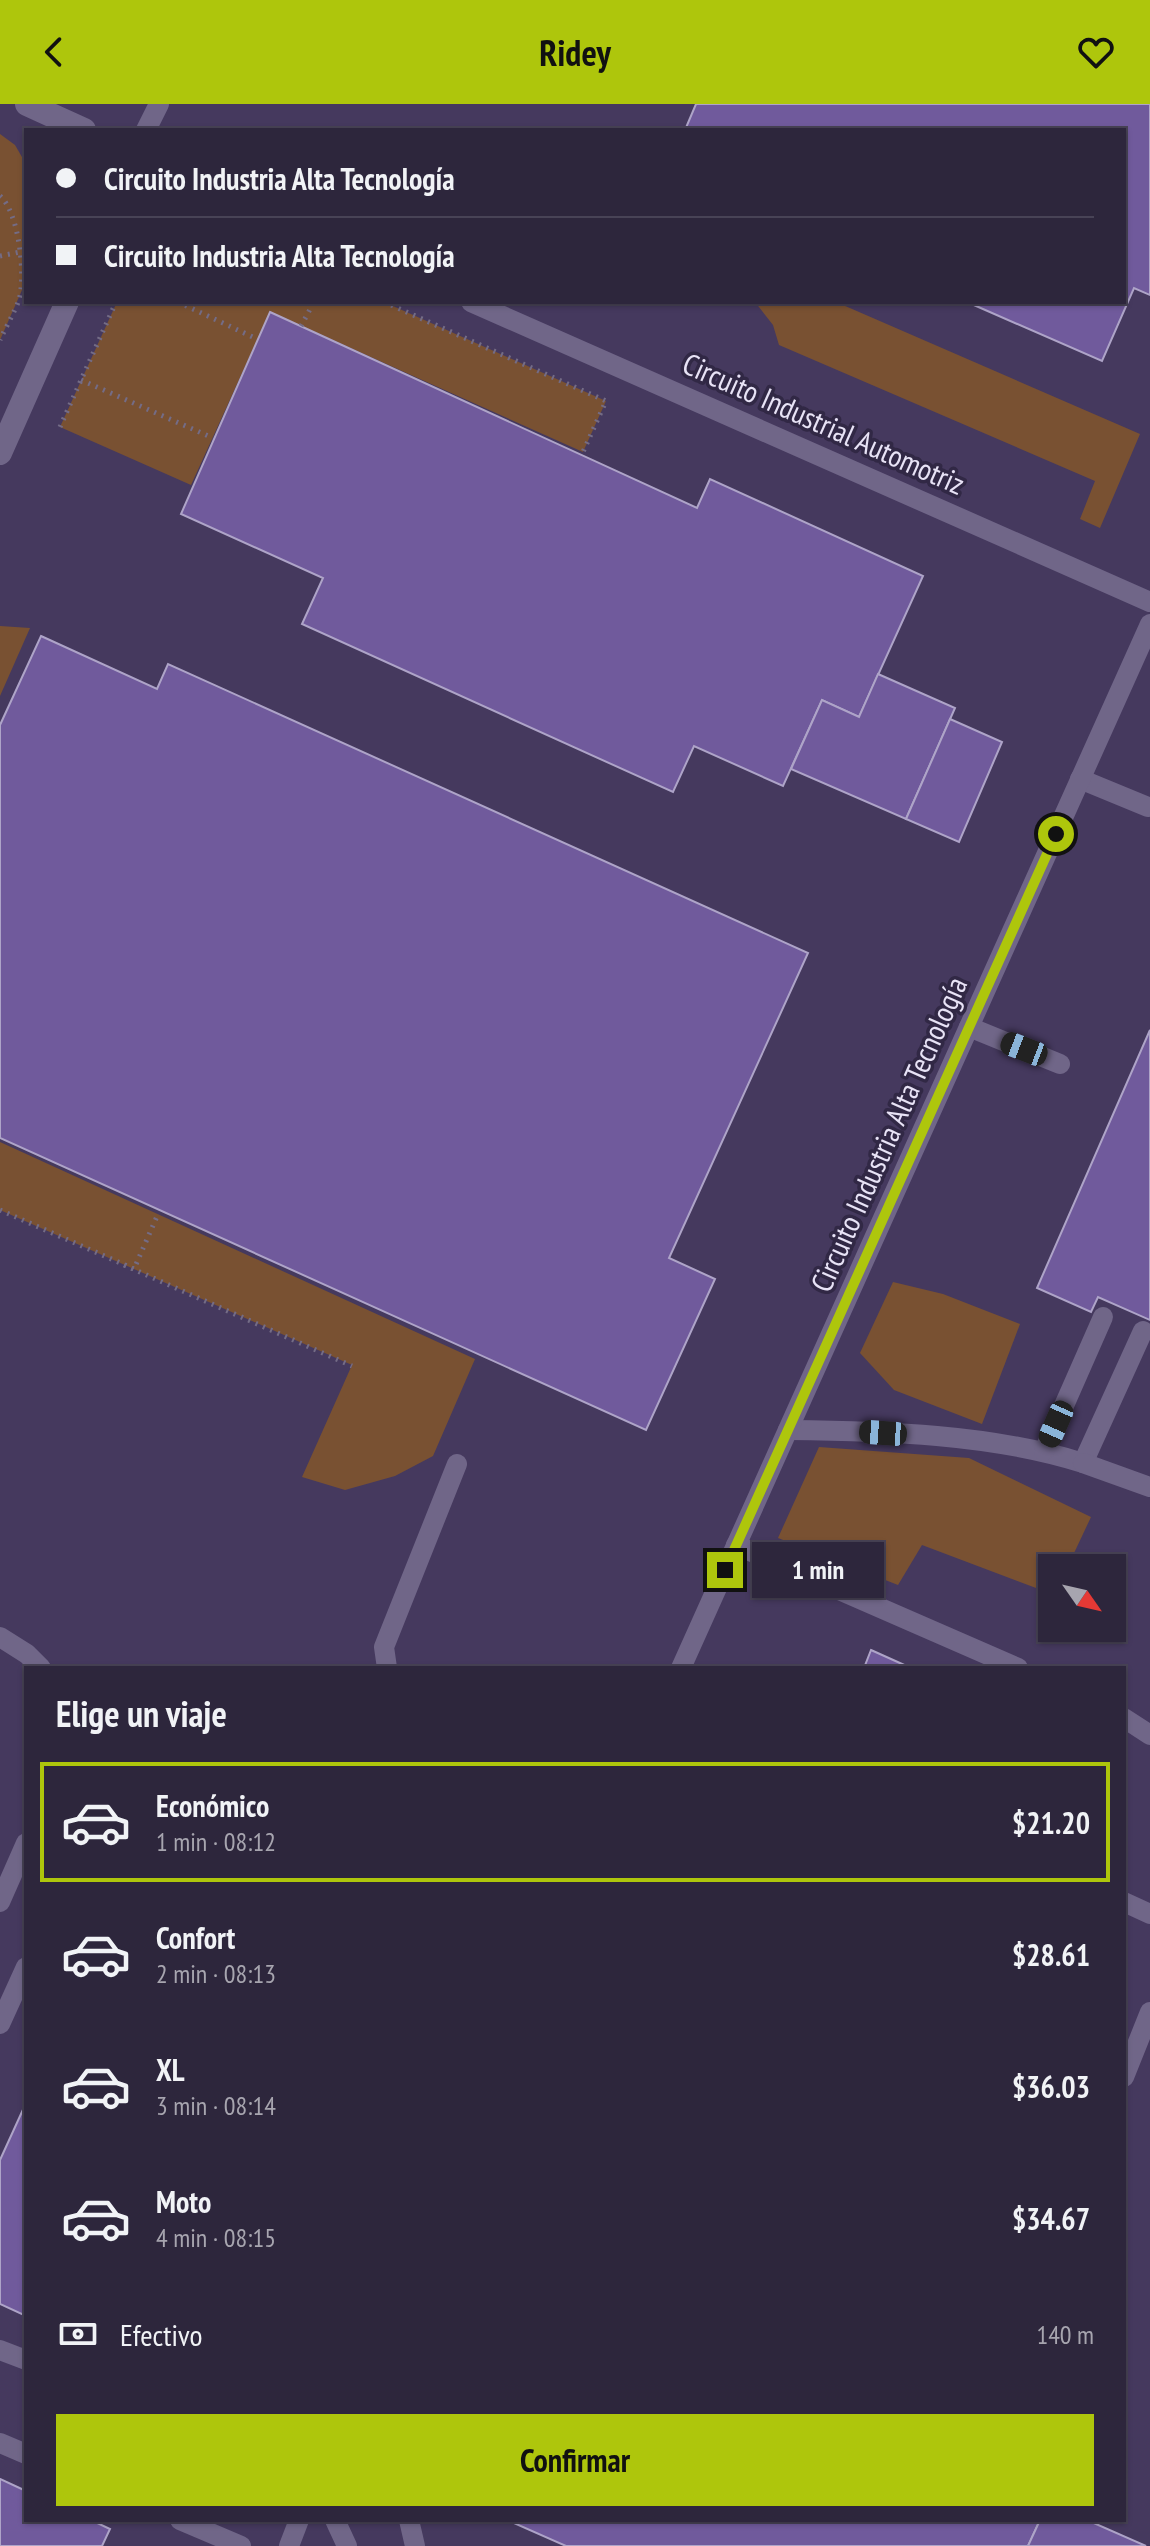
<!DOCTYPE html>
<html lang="es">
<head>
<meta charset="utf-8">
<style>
  body { margin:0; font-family:"PT Sans Narrow",sans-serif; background:#393247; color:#f1f3f6; height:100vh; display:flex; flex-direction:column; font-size:30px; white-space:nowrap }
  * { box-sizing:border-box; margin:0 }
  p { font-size:26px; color:#a7a5af }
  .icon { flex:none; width:44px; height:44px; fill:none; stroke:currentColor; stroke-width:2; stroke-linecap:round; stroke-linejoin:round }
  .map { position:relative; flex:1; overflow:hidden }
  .details { position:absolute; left:24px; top:1562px; width:1102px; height:856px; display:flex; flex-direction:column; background:#2d263c; border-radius:0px; box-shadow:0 2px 6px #0004,0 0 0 2px #484356 }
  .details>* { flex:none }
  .top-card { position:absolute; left:24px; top:24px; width:1102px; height:176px; border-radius:0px; box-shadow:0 2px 6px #0004,0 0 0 2px #484356; display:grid; align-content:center; height:176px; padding:0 32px; background:#2d263c }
  .needle { width:52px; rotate:124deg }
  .buttons { position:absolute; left:1038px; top:1450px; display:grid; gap:16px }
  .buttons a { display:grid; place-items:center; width:88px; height:88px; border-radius:0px; background:#2d263c; box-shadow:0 2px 6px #0004,0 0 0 2px #484356; font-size:40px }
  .end { position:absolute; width:36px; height:36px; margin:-18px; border:10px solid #aec60c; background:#111; box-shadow:0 0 0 4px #111 }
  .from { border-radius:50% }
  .bubble { position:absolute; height:56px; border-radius:0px; background:#2d263c; box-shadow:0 2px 6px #0004,0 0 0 2px #484356; font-size:26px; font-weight:700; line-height:56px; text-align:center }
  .car { position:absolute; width:24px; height:48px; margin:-24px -12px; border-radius:10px; box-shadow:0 0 6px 2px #0007; background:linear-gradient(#222 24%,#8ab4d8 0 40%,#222 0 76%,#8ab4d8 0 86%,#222 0) }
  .top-card b { display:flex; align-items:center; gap:28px; height:76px; font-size:30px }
  .top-card b+b { border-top:2px solid #484356 }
  .top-card i { width:20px; height:20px; background:#f1f3f6 }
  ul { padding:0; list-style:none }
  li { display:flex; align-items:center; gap:24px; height:120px; margin:0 16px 12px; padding:0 16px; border:4px solid transparent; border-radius:0px }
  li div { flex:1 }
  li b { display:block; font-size:30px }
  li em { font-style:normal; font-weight:700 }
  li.current { border-color:#aec60c }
  li>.icon { width:72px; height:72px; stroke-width:1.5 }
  h2 { padding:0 32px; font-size:36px; line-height:96px }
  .pay { display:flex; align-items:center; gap:20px; height:88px; padding:0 32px; font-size:30px }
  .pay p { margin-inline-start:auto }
  .button { display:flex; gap:16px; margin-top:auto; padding:16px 32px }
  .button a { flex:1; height:92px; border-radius:0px; background:#aec60c; color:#111; font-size:32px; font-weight:700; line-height:92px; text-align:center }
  header { display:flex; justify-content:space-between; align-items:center; height:104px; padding:0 32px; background:#aec60c; color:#111; font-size:36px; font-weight:700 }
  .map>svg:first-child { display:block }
  .built { fill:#45395e; fill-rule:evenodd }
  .green { fill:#795132 }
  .building { fill:#705a9c; stroke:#aea4c8; stroke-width:2 }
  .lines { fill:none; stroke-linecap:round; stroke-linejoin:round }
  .path { stroke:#746c86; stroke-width:5; stroke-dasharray:2 6; stroke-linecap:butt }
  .lane { stroke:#706688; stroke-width:20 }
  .secondary { stroke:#706688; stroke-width:24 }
  .route { stroke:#aec60c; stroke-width:10 }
  .labels { text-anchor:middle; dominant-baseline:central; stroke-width:7; stroke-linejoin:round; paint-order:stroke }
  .street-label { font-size:30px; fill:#e8e3f6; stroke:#312845 }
</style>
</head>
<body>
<header><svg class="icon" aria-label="back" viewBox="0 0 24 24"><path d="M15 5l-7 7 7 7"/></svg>Ridey<svg class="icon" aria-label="heart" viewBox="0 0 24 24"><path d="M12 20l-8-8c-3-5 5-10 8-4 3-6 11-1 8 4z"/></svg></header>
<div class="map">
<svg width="1150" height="2442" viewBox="0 0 1150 2442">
  <rect width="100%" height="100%" fill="#3c3250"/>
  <path class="built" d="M0,0H1150V2442H0ZM26,26H1124V198H26ZM1052,1464H1112V1524H1052ZM26,1564H1124V2416H26Z"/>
  <g class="green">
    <path d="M0,30L15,41L26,60V177L0,236Z"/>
    <path d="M117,198H384L606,297L583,348L270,208L191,381L60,323Z"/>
    <path d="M755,198H836L1140,330L1100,424L1080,415L1095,377L779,241L773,221Z"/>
    <path d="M0,522L30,524L0,592Z"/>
    <path d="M0,1038L475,1255L433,1352L395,1372L345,1386L302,1373L352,1261L0,1106Z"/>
    <path d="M893,1178L943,1190L1020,1220L982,1320L894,1286L860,1249Z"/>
    <path d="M819,1343L969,1354L1091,1413L1067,1464H1052V1490L922,1441L898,1481L778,1434Z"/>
  </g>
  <g class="building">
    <path d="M696,0H1150V191L1134,184L1102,257L967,198H1124V26H685Z"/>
    <path d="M270,208L697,404L710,375L923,472L859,613L822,596L783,682L694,642L673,688L302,520L323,474L181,410Z"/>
    <path d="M41,532L157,585L168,560L808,849L669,1154L715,1175L646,1326L0,1034V621Z"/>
    <path d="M878,570L955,604L906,715L791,665L822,596L859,613Z"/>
    <path d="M950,615L1002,638L959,738L906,715Z"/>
    <path d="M1150,926V1216L1098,1193L1091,1208L1037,1184Z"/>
    <path d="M871,1546L911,1564H864Z"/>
    <path d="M26,1999V2212L0,2200V2056Z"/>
    <path d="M0,2375L26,2387V2416H91L110,2425L102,2442H0Z"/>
    <path d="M507,2416H1040L1028,2442H566Z"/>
    <path d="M1040,2416H1087L1146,2442H1028Z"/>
  </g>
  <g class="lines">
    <g class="path">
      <path d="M0,92C19,108 26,172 19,196C14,209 6,223 0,236"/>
      <path d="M0,152L20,148"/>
      <path d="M178,198L257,235"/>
      <path d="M384,198L606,297L583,348"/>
      <path d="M301,222L314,198"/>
      <path d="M81,276L213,334"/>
      <path d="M60,323L116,198"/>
      <path d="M0,1106L134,1165L158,1110"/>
      <path d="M124,1161L352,1262"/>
    </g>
    <g class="lane">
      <path d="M146,26L159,0"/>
      <path d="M471,198L1150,498"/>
      <path d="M1080,675L1148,703"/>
      <path d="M969,923L1060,960"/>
      <path d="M788,1326C883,1327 992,1330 1083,1359L1143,1227"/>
      <path d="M1044,1347L1103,1213"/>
      <path d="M1083,1359L1150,1383"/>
      <path d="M736,1441L1018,1564"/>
      <path d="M0,1533L27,1550L41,1564"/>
      <path d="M387,1564L384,1543L457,1360"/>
      <path d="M681,1564L1150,520"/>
      <path d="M1124,1614L1150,1631"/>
      <path d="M0,1798L26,1739"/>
      <path d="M1124,1798L1150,1810"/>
      <path d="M0,1920L26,1863"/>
      <path d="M1124,1973L1150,1908"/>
      <path d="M0,2246L26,2256"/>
      <path d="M0,2339L26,2350"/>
      <path d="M180,2416L241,2442"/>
      <path d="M335,2416L347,2442"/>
      <path d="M409,2416L415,2442"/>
      <path d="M289,2442L299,2416"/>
    </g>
    <g class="secondary">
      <path d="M27,0L84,26"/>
      <path d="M0,349L67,198"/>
    </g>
  </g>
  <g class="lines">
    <path class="route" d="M725,1466L1056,730"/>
  </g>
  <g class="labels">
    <g class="street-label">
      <text transform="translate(824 319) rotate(24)">Circuito Industrial Automotriz</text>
      <text transform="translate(888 1030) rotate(-66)">Circuito Industria Alta Tecnología</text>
    </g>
  </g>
</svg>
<div class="buttons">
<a><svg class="needle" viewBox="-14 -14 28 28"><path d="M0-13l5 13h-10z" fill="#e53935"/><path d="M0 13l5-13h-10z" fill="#a7a5af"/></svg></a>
</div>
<i class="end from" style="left:1056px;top:730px"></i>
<i class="end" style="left:725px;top:1466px"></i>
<div class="bubble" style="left:752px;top:1438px;width:132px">1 min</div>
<i class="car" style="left:1024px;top:945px;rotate:291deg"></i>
<i class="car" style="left:1056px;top:1320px;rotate:204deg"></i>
<i class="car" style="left:883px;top:1329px;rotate:274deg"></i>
<div class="top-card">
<b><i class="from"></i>Circuito Industria Alta Tecnología</b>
<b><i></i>Circuito Industria Alta Tecnología</b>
</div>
<section class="details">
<h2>Elige un viaje</h2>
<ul>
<li class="current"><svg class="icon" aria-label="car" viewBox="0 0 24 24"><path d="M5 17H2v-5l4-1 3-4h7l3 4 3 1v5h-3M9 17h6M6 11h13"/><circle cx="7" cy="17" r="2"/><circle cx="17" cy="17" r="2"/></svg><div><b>Económico</b><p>1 min · 08:12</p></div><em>$21.20</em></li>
<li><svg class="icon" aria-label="car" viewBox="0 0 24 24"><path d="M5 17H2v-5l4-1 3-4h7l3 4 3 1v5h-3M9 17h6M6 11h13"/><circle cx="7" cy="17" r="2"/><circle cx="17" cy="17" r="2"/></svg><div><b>Confort</b><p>2 min · 08:13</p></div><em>$28.61</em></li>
<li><svg class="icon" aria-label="car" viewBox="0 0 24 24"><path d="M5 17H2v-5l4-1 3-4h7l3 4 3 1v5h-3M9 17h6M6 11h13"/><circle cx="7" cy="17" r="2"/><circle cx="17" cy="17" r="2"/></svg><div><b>XL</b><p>3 min · 08:14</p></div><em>$36.03</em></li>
<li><svg class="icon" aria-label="car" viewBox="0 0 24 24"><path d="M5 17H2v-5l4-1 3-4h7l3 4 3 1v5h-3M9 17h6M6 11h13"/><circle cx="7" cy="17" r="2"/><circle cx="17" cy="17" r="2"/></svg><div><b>Moto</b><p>4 min · 08:15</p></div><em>$34.67</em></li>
</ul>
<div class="pay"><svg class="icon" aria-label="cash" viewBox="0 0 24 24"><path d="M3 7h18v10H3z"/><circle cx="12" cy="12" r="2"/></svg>Efectivo<p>140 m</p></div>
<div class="button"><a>Confirmar</a></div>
</section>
</div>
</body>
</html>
